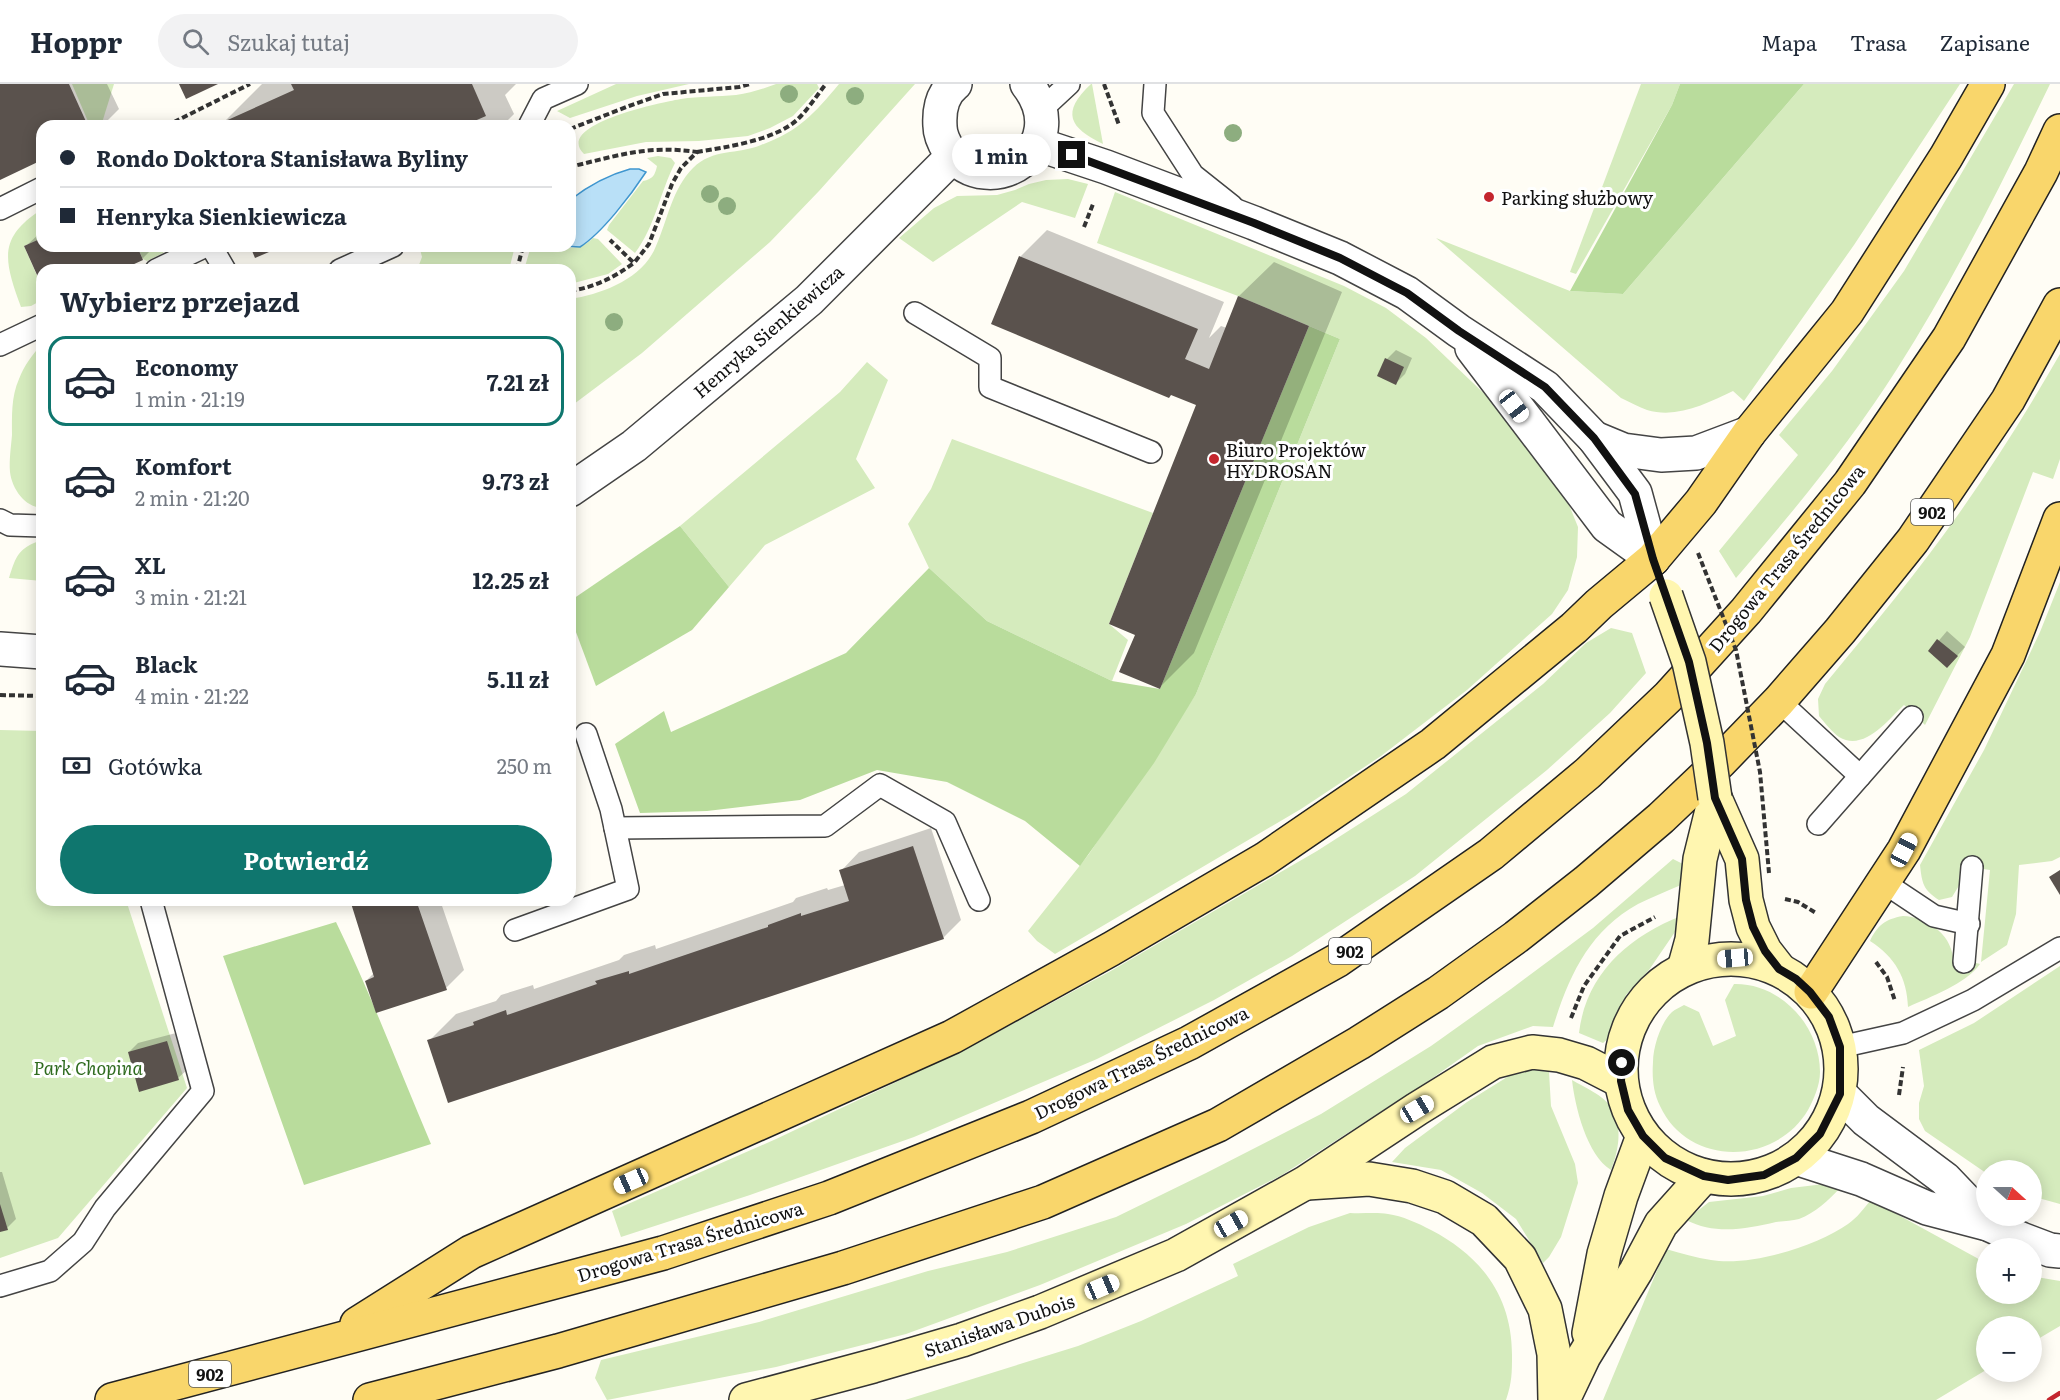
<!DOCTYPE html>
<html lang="pl">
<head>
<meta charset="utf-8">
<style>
  body { margin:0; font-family:Literata,serif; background:#f2f2f3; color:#1f2937; height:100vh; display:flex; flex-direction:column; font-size:22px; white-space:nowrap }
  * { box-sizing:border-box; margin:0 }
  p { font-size:20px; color:#747a83 }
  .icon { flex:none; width:33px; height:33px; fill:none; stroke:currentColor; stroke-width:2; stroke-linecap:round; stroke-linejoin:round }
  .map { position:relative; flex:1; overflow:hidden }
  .side { position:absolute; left:36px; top:180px; width:540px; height:642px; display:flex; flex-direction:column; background:#fff; border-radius:18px; box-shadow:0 3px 15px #0003 }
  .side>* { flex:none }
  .top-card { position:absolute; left:36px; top:36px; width:540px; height:132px; border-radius:18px; box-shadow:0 3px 15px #0003; display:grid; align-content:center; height:132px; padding:0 24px; background:#fff }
  .needle { width:39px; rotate:111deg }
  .fabs { position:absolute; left:1976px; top:1076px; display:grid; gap:12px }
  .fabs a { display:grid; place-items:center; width:66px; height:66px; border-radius:50%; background:#fff; box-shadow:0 3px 15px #0003; font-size:30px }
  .end { position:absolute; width:27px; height:27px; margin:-14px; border:8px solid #111; background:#fff; box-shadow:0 0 0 3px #fff }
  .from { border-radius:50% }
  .bubble { position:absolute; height:42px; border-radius:21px; background:#fff; box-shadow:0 3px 15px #0003; font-size:20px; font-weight:700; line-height:42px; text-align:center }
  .car { position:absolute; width:18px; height:36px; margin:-18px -9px; border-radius:8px; box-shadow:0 0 4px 2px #0007; background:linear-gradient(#fff 24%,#345 0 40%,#fff 0 76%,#345 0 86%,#fff 0) }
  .top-card b { display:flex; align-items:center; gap:21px; height:57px; font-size:22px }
  .top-card b+b { border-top:2px solid #e0e1e3 }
  .top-card i { width:15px; height:15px; background:#1f2937 }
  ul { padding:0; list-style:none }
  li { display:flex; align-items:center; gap:18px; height:90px; margin:0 12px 9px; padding:0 12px; border:3px solid transparent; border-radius:18px }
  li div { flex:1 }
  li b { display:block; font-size:22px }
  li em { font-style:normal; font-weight:700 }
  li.selected { border-color:#0f766e }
  li>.icon { width:54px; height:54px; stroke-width:1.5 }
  h2 { padding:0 24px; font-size:27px; line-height:72px }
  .pay { display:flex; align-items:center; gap:15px; height:66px; padding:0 24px; font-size:22px }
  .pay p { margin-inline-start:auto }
  .button { display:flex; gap:12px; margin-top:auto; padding:12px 24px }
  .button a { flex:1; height:69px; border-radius:36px; background:#0f766e; color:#fff; font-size:24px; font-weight:700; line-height:69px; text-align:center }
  header { display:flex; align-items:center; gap:36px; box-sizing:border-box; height:84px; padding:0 30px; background:#fff; border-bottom:2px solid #e0e1e3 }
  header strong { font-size:28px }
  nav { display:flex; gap:33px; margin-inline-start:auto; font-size:21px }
  .search { width:420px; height:54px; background:#f2f2f3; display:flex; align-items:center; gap:15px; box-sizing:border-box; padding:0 21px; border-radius:33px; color:#747a83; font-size:22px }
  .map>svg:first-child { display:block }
  .green { fill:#d5ebbd }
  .forest { fill:#b9dc9c }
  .water { fill:#b9e0f7; stroke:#3f96cf; stroke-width:1.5 }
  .shadow { fill:#0003 }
  .building { fill:#5a524d }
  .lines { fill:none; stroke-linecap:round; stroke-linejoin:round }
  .lane-casing { stroke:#444; stroke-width:24 }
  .street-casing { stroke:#444; stroke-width:36 }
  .secondary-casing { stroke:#333; stroke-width:36 }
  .primary-casing { stroke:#222; stroke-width:36 }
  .path { stroke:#333; stroke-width:4; stroke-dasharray:6 3; stroke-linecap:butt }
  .lane { stroke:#fff; stroke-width:21 }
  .street { stroke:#fff; stroke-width:33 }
  .secondary { stroke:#fff6b0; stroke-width:33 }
  .primary { stroke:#f9d66b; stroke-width:33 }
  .rail { stroke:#c4262e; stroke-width:4.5 }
  .secondary-bridge-casing { stroke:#333; stroke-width:36; stroke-linecap:butt }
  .path-bridge { stroke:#333; stroke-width:4; stroke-dasharray:6 3; stroke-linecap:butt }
  .secondary-bridge { stroke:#fff6b0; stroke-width:33 }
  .tree { fill:#8dad7f }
  .route { stroke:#111; stroke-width:8 }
  .poi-dot { fill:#c4262e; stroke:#fff; stroke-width:2 }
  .labels { text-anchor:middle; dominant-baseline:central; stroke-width:6; stroke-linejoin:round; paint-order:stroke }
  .shield { fill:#fff; stroke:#585858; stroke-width:1.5 }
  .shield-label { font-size:16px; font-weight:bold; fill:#111 }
  .poi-label { font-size:18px; fill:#111; stroke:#fff; text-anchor:start }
  .street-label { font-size:18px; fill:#111; stroke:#fff }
  .park-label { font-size:18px; font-style:italic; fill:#2f6b1f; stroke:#fff }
</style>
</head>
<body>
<header>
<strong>Hoppr</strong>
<div class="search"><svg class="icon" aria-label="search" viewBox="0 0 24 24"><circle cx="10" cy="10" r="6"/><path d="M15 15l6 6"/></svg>Szukaj tutaj</div>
<nav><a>Mapa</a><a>Trasa</a><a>Zapisane</a></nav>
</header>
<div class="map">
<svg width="2060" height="1316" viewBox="0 0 2060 1316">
  <rect width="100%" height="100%" fill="#fffdf5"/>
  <g class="green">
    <path d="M72,0H114L101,42H90Z"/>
    <path d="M616,0H689L637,12L570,34L557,27Z"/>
    <path d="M776,0H817L819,4L793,32L770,44L748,52L699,57L646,58L584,70C553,40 664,18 681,15C699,12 718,13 736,11C750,9 763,5 776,0Z"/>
    <path d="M839,0H915L819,107L770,158L642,269L570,323V215C602,210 643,195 656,162C668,135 672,105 693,84C713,64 737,71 761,61C799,47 814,30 839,0Z"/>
    <path d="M1091,0H1092L1103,60C1070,44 1060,29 1091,0Z"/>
    <path d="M1641,0H1680L1672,21L1576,190L1570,188Z"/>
    <path d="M1804,0H1960L1854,161L1744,317L1733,307C1707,319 1678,335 1647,326C1639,323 1630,318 1621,314L1436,154L1570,207L1623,210Z"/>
    <path d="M2014,0H2050C2003,97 1955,194 1897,285C1850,359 1793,428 1736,494L1719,467L1798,371L1779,351L1832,287L1904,187Z"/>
    <path d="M658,72L671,74L675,79C660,108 655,143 635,169L607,146L609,141L643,97C653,95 655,91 657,82L647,74Z"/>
    <path d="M1068,95L1088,100L1075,134L1022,118L933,178L899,154L934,124L957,112L997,111L1015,106L1029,100L1046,96Z"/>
    <path d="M1115,108L1344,202L1386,224L1426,254L1517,341L1565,411L1578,443L1577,473L1568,506L1552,530L1467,606L1381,672L1301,725L1055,870L1037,857L1028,847L1089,770L1196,610L1340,255L1238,212L1097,159Z"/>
    <path d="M42,125V154L24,162L42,203V216L31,222L21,223C2,172 0,153 42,125Z"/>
    <path d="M593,154L598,155L622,180L608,190L570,200V186H524L531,162C540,162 552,160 561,162C576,165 582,164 593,154Z"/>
    <path d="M137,162H167L163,169L147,177L143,175Z"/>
    <path d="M428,162H515L509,186H417L422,173L420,165Z"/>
    <path d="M42,260V424C25,423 12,405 10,388C9,376 11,363 12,351C12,332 11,313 19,295C24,282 32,271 42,260Z"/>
    <path d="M2060,270V375L2053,395L2033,388L1970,553L1925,641L1904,621C1888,636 1864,668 1839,653C1832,648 1825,639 1819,632L1818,615L1825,600C1871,544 1918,488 1960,428C1996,377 2029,324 2060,270Z"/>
    <path d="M867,278L888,296L856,375L875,404L765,461L729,503L680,442L840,308Z"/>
    <path d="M952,355L1153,429L1109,540L1128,556L1112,597L987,537L929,484L908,440L931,405Z"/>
    <path d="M42,456V497L9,494C16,472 18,464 42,456Z"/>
    <path d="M2060,498V773L2052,777L2019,781L2016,830L2007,861L1981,878L1990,786L1963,782L1960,800L1952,813L1939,816C1923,806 1922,799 1920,781L1984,666L2040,548Z"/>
    <path d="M1611,544L1632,549L1646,589L1610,629L1547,686L1415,792L1292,872L1214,916L1097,975L914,1053L750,1111L621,1153L612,1127L776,1055L968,964L1109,888L1317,767L1406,710L1543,600L1586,559Z"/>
    <path d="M0,646L42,647V816H126L187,1004L58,1154L0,1174Z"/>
    <path d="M1673,775L1683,780L1681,801C1667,807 1652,813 1638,820C1589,847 1569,892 1553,943L1533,942L1478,962L1424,1000L1282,1091L1186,1140L1040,1201L906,1250L776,1283L607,1316L595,1294L601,1276L759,1238L928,1187L1007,1168L1116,1133L1206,1089L1321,1030L1431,962L1511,905L1593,844Z"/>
    <path d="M1681,832L1679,842L1649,886L1626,911L1611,952L1603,959L1579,949C1586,890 1628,853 1681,832Z"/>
    <path d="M1903,832C1926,833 1950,849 1953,873L1980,880C1966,900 1930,913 1908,923C1907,894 1895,873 1870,857C1877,842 1885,835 1903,832Z"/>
    <path d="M2060,882V1120L2031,1112V1086H1986V1089L1925,1047L1919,1035V1019L1924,1002L1919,966L1974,939Z"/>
    <path d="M1734,900C1781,899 1820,942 1820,988C1820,1001 1814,1015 1808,1026C1775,1082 1688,1083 1660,1022C1653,1008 1652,993 1653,978C1653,963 1661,938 1672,928C1675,925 1681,923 1684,921L1699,928L1713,962L1736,952L1725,916Z"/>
    <path d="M1535,986L1549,988L1551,1022L1575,1080L1578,1099L1561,1153L1549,1173L1543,1179L1516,1135L1482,1109L1441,1086L1392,1078L1405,1064L1467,1018L1517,987Z"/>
    <path d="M1572,996C1584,1003 1603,1011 1611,1023C1623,1042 1619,1066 1611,1086C1587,1071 1575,1023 1572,996Z"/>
    <path d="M1824,1100L1840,1104C1829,1116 1815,1129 1799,1135C1792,1137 1784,1137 1776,1138C1746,1145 1715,1151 1686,1136L1709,1118L1763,1112L1791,1104Z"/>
    <path d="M1871,1116L1986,1179V1209H2031V1192L2060,1197V1242L2031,1259V1242H1986V1286L1936,1316H1603L1666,1165C1681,1169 1696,1174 1711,1176C1749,1183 1817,1162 1848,1140C1857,1134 1864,1124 1871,1116Z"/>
    <path d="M1350,1129C1362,1130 1376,1128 1388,1130C1402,1132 1418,1139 1431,1146C1481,1172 1512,1212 1512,1271C1512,1289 1512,1298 1506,1316H905L1078,1262L1141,1237L1238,1192L1233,1180L1309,1143Z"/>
  </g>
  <g class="forest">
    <path d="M1680,0H1804L1623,210L1570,207L1672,21Z"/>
    <path d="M1309,242L1340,255L1196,610L1154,679L1080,782L1025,737L947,698L877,686L800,716L707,727L640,729L615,660L664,627L671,648L846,569L929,484L987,537L1112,597L1160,605Z"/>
    <path d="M680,442L729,503L692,546L596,602L570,532V517Z"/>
    <path d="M336,838C371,910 399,985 431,1060L304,1101L223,872Z"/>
  </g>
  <path class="water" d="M630,85H639L646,88C631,111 602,149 580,163L563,162H570V116C588,102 608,91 630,85Z"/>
  <g class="shadow">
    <path d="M0,0H107L119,25L102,42H42V75L0,94Z"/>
    <path d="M262,0H516L505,11L514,30L502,42H223L222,40Z"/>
    <path d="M1047,146L1224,218L1209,254L1221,242L1227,244L1239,212L1274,178L1342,208L1194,569L1159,604L1137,551L1198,320L993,239L1021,172Z"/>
    <path d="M42,147V162H155L142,175L117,186H42V198L26,162Z"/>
    <path d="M1396,266L1412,274L1405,290L1396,299L1387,275Z"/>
    <path d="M1947,547L1965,563L1956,573L1930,567Z"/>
    <path d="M931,744L961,836L943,854L429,957L456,930L496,917L501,911L533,901L534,905L619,876L624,871L655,861L656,865L793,818L796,814L827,804L828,806L845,801L841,787L859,768Z"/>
    <path d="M352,816H440L464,886L446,904L366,897L374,889Z"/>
    <path d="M176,949L187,986L178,994L129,968L138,959Z"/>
    <path d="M0,1088H2L16,1135L7,1144L0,1146Z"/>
  </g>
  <g class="building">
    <path d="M0,0H69L88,42H42V76L0,96Z"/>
    <path d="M179,0H218L186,15Z"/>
    <path d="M291,0H472L486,32L463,42H222L221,39L294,6Z"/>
    <path d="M42,154V162H137L143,176L121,186H42V202L24,162Z"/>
    <path d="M250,162H283L255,174Z"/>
    <path d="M1019,172L1198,245L1185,275L1209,285L1238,212L1309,242L1160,605L1119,588L1135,551L1109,540L1196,321L1171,311L1169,314L991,240Z"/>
    <path d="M1385,274L1404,283L1396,301L1377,292Z"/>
    <path d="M1937,555L1958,572L1947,584L1928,567Z"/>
    <path d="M913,762L944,855L448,1019L427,956L474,941L473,938L506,926L507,931L597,900L595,897L629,887V890L768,843V841L801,829V832L849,817L839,786Z"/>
    <path d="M2060,786V811L2049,793Z"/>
    <path d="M350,816H416L447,906L376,929L365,897L374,893Z"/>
    <path d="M167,957L179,996L139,1008L128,968Z"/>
    <path d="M0,1120L8,1146L0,1148Z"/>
  </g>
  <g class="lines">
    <g class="lane-casing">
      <g id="lane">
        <path d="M1155,0L1153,29L1193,91L1232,122"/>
        <path d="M1041,26L1069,0"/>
        <path d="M529,42L543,15L577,0"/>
        <path d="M0,125L42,104"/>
        <path d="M211,162L225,186"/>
        <path d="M156,186L206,162"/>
        <path d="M340,186L393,162"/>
        <path d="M915,229L990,274V303L1151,368"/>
        <path d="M0,261L42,241"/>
        <path d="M0,436L10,441L42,442"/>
        <path d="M1779,617L1860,692"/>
        <path d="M1818,740L1912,633"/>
        <path d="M615,744L825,742L880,701L945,738L979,816"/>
        <path d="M1883,798L1934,832L1969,840"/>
        <path d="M515,846L628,805L611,725L586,650"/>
        <path d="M1964,878L1972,783"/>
        <path d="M1840,963L1903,949L1973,916L2060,864"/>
        <path d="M0,1202L50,1187L83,1158L105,1124L203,1007L151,816"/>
      </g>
    </g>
    <g class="street-casing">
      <g id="street">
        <path d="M955,0C942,10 939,26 940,42C940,51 944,59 949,67C990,121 1076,63 1027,0"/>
        <path d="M1037,60L1106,83L1254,139L1340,174L1407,209L1459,247L1545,303L1594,354L1635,409L1653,475"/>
        <path d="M1472,264L1607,442L1653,475"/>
        <path d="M1594,354L1623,366L1661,371L1696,369L1749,349"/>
        <path d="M570,406L634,362L809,216L953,72"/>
        <path d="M0,565L42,568"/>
        <path d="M1840,1010L1866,1036L1945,1095L1988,1140"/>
        <path d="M1796,1074L1861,1095L1927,1124L1988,1140L2021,1155L2050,1166L2060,1167"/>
      </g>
    </g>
    <g class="secondary-casing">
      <g id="secondary">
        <path d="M1715,714L1742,775L1746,816L1753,843L1765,867L1779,885"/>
        <circle cx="1731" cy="985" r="110"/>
        <path d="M1684,885L1692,856L1700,775L1715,714"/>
        <path d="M1307,1099L1369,1095L1412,1102L1445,1113L1484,1136L1520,1174L1545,1225L1554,1270L1555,1316"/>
        <path d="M1589,1249L1604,1170L1621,1112L1643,1052"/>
        <path d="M746,1316L873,1282L962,1256L1040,1228L1176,1171L1305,1099L1417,1025L1493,978L1532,968L1559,971L1586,979L1621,997"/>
        <path d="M1563,1316L1584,1272L1636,1187L1661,1140L1704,1092"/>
      </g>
    </g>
    <g class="primary-casing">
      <g id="primary">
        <path d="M1811,908L1904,766L2008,571L2060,435"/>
        <path d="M357,1240L471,1168L952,953L1111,865L1265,775L1433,660L1574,544L1599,520L1653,475L1701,418L1749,349L1847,228L1946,73L1988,0"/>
        <path d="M112,1316L663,1169L829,1114L1031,1033L1189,959L1338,876L1491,770L1588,689L1668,613L1746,527L1850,399L1949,254L2041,88L2060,47"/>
        <path d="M370,1316L558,1267L843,1184L1043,1118L1218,1041L1359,959L1438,909L1516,853L1586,798L1661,734L1720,678L1779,617L1840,547L1913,456L2008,316L2060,221"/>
      </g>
    </g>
    <g class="path">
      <path d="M1104,0L1119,41"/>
      <path d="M166,42L250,0"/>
      <path d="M570,45L629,22L663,10L739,3L750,0"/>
      <path d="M697,68C727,63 777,56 799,34C809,24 817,11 826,0"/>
      <path d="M570,74L574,82"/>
      <path d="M570,86L574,82C619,71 650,61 697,68L681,84L672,100L649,160L634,179"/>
      <path d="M1084,143L1093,120"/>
      <path d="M517,186L523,162"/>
      <path d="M570,207C595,203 613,194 634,179L610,156"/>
      <path d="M0,611L42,612"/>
      <path d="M1785,815L1798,818L1816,829"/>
      <path d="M1876,878L1887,893L1895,917"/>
      <path d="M1571,934L1584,902L1620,852L1655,833"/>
      <path d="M1899,1011L1903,983"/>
    </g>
    <use href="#lane" class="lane"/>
    <use href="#street" class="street"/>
    <use href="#secondary" class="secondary"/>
    <use href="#primary" class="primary"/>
    <path class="rail" d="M2049,1316L2060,1309"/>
    <g class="secondary-bridge-casing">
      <path id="secondary-bridge" d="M1666,512L1689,578L1707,659L1715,714"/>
    </g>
    <path class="path-bridge" d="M1698,469L1736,566L1760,688L1769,789"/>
    <use href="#secondary-bridge" class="secondary-bridge"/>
  </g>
  <g class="tree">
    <circle cx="789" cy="10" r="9"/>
    <circle cx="855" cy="12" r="9"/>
    <circle cx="1233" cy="49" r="9"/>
    <circle cx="710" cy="110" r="9"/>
    <circle cx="727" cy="122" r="9"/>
    <circle cx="614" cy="238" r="9"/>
  </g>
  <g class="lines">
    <path class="route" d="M1072,71L1254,139L1340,174L1407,209L1459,247L1545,303L1594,354L1635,410L1653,475L1689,578L1707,659L1715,714L1742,775L1746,816L1753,843L1765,867L1779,885L1796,895L1810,908L1829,933L1840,963V1010L1820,1050L1796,1074L1764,1091L1728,1096L1704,1092L1665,1074L1643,1052L1628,1026L1621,997L1622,979"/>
  </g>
  <g class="poi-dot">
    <circle cx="1489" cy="113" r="6"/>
    <circle cx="1214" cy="375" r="6"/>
  </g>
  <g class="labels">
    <g class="shield">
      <rect x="1911" y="415" width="42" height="26" rx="4.5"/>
      <rect x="1329" y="854" width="42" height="26" rx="4.5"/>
      <rect x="189" y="1277" width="42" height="26" rx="4.5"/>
    </g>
    <g class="shield-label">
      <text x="1932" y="428">902</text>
      <text x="1350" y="867">902</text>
      <text x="210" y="1290">902</text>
    </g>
    <g class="poi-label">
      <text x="1501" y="113">Parking służbowy</text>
      <text x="1226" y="365">Biuro Projektów<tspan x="1226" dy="21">HYDROSAN</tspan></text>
    </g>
    <g class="street-label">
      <text transform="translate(768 247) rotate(-41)">Henryka Sienkiewicza</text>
      <text transform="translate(1786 474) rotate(-51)">Drogowa Trasa Średnicowa</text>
      <text transform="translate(1141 978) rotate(-26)">Drogowa Trasa Średnicowa</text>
      <text transform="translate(690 1157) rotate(-17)">Drogowa Trasa Średnicowa</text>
      <text transform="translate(999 1241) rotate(-19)">Stanisława Dubois</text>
    </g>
    <g class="park-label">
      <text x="88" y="983">Park Chopina</text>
    </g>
  </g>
</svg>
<div class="fabs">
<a><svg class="needle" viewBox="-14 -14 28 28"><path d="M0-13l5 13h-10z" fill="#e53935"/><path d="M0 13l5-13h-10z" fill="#747a83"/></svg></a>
<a>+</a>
<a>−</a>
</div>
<i class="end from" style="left:1622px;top:979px"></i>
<i class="end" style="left:1072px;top:71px"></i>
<div class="bubble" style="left:952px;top:50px;width:99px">1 min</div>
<i class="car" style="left:1514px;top:322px;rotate:142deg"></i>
<i class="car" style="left:1904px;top:766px;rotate:28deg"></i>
<i class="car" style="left:1735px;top:874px;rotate:265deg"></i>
<i class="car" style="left:1417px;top:1025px;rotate:59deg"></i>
<i class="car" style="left:631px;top:1097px;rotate:246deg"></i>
<i class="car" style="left:1231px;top:1140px;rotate:61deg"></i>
<i class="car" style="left:1102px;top:1203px;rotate:67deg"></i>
<div class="top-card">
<b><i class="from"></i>Rondo Doktora Stanisława Byliny</b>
<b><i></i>Henryka Sienkiewicza</b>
</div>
<section class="side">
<h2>Wybierz przejazd</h2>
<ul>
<li class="selected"><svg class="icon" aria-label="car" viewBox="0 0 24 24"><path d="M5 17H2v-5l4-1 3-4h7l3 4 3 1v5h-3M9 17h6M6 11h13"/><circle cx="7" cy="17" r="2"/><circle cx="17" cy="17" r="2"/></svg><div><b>Economy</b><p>1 min · 21:19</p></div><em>7.21 zł</em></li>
<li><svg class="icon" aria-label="car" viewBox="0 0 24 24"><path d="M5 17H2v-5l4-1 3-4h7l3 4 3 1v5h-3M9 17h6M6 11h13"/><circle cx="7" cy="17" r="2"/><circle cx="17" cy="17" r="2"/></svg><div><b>Komfort</b><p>2 min · 21:20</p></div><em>9.73 zł</em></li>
<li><svg class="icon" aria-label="car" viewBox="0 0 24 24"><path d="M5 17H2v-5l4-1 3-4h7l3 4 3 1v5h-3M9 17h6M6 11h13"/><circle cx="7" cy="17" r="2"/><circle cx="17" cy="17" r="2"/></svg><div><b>XL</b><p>3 min · 21:21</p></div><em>12.25 zł</em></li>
<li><svg class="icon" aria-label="car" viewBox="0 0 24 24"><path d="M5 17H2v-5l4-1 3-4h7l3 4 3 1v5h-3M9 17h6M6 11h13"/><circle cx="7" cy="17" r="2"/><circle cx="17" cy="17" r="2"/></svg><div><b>Black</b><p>4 min · 21:22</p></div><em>5.11 zł</em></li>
</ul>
<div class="pay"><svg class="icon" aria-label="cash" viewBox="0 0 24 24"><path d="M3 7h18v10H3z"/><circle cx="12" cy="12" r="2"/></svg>Gotówka<p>250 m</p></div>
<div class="button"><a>Potwierdź</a></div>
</section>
</div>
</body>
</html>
